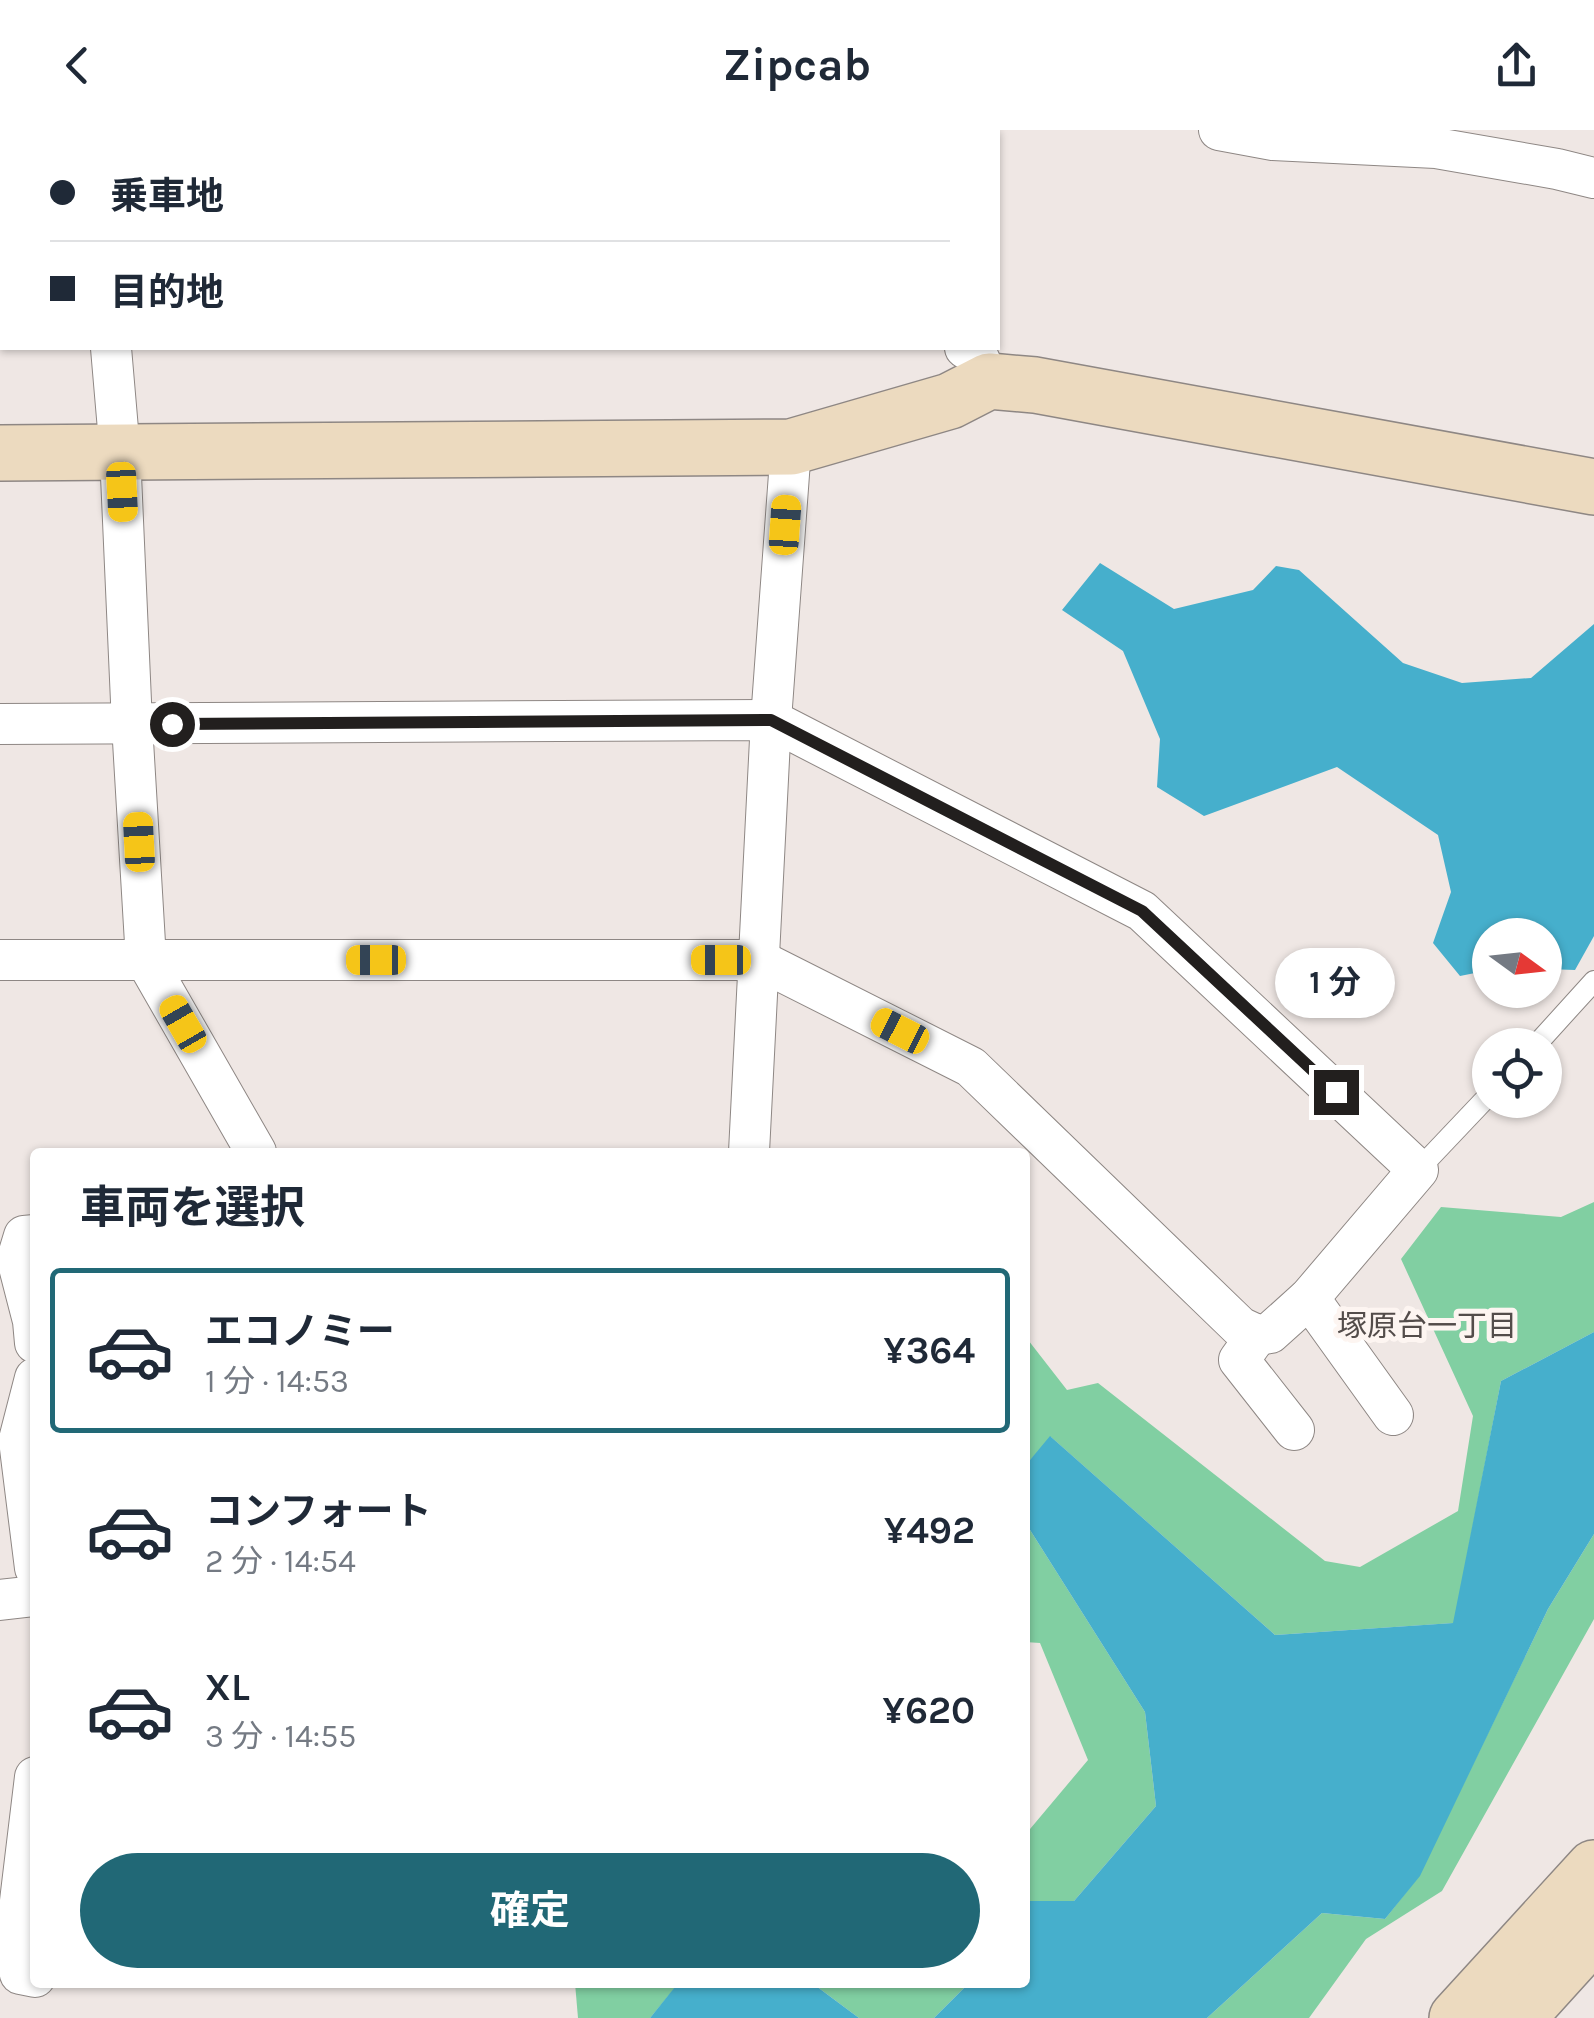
<!DOCTYPE html>
<html lang="ja">
<head>
<meta charset="utf-8">
<style>
  body { margin:0; font-family:Karla,"Noto Sans JP",sans-serif; background:#f2f2f3; color:#1f2937; height:100vh; display:flex; flex-direction:column; font-size:38px; white-space:nowrap }
  * { box-sizing:border-box; margin:0 }
  p { font-size:32px; color:#747a83 }
  .icon { flex:none; width:55px; height:55px; fill:none; stroke:currentColor; stroke-width:2; stroke-linecap:round; stroke-linejoin:round }
  .map { position:relative; flex:1; overflow:hidden }
  .details { position:absolute; left:30px; top:1018px; width:1000px; height:840px; display:flex; flex-direction:column; background:#fff; border-radius:10px; box-shadow:0 2px 8px #0004 }
  .details>* { flex:none }
  .guide { position:absolute; left:0px; top:0px; width:1000px; height:220px; box-shadow:0 2px 8px #0004; display:grid; align-content:center; height:220px; padding:0 50px; background:#fff }
  .needle { width:65px; rotate:105deg }
  .controls { position:absolute; left:1472px; top:788px; display:grid; gap:20px }
  .controls a { display:grid; place-items:center; width:90px; height:90px; border-radius:50%; background:#fff; box-shadow:0 2px 8px #0004; font-size:50px }
  .end { position:absolute; width:45px; height:45px; margin:-22px; border:12px solid #221f1e; background:#fff; box-shadow:0 0 0 5px #fff }
  .from { border-radius:50% }
  .bubble { position:absolute; height:70px; border-radius:35px; background:#fff; box-shadow:0 2px 8px #0004; font-size:32px; font-weight:700; line-height:70px; text-align:center }
  .car { position:absolute; width:30px; height:60px; margin:-30px -15px; border-radius:12px; box-shadow:0 0 8px 2px #0007; background:linear-gradient(#f5c518 24%,#345 0 40%,#f5c518 0 76%,#345 0 86%,#f5c518 0) }
  .guide b { display:flex; align-items:center; gap:35px; height:95px; font-size:38px }
  .guide b+b { border-top:2px solid #e0e1e3 }
  .guide i { width:25px; height:25px; background:#1f2937 }
  ul { padding:0; list-style:none }
  li { display:flex; align-items:center; gap:30px; height:165px; margin:0 20px 15px; padding:0 30px; border:5px solid transparent; border-radius:10px }
  li div { flex:1 }
  li b { display:block; font-size:38px }
  li em { font-style:normal; font-weight:700 }
  li.selected { border-color:#216876 }
  li>.icon { width:90px; height:90px; stroke-width:1.5 }
  h2 { padding:0 50px; font-size:45px; line-height:120px }
  .action { display:flex; gap:20px; margin-top:auto; padding:20px 50px }
  .action a { flex:1; height:115px; border-radius:60px; background:#216876; color:#fff; font-size:40px; font-weight:700; line-height:115px; text-align:center }
  header { display:flex; justify-content:space-between; align-items:center; height:130px; padding:0 50px; background:#fff; font-size:45px; font-weight:700 }
  .map>svg:first-child { display:block }
  .green { fill:#81cfa2 }
  .water { fill:#46afcc }
  .lines { fill:none; stroke-linecap:round; stroke-linejoin:round }
  .lane-casing { stroke:#8e8784; stroke-width:22 }
  .street-casing { stroke:#8e8784; stroke-width:42 }
  .secondary-casing { stroke:#8e8784; stroke-width:58 }
  .lane { stroke:#fff; stroke-width:20 }
  .street { stroke:#fff; stroke-width:40 }
  .secondary { stroke:#ecdabf; stroke-width:55 }
  .route { stroke:#221f1e; stroke-width:12 }
  .labels { text-anchor:middle; dominant-baseline:central; stroke-width:10; stroke-linejoin:round; paint-order:stroke }
  .neighbourhood-label { font-size:30px; fill:#534c4a; stroke:#fdf5f1 }
</style>
</head>
<body>
<header><svg class="icon" aria-label="back" viewBox="0 0 24 24"><path d="M15 5l-7 7 7 7"/></svg>Zipcab<svg class="icon" aria-label="share" viewBox="0 0 24 24"><path d="M12 15V3M7 8l5-5 5 5M5 13v7h14v-7"/></svg></header>
<div class="map">
<svg width="1594" height="1888" viewBox="0 0 1594 1888">
  <rect width="100%" height="100%" fill="#efe7e4"/>
  <g class="green">
    <path d="M1594,1072V1202L1501,1251L1454,1493L1275,1505L1051,1307L1025,1336V1206L1067,1260L1098,1253L1325,1431L1360,1437L1458,1381L1473,1286L1401,1129L1441,1077L1561,1087Z"/>
    <path d="M1025,1392L1145,1582L1156,1676L1074,1771H1025V1705L1088,1630L1040,1513L1025,1512Z"/>
    <path d="M1594,1404V1489L1442,1761L1366,1809L1309,1888H1207L1322,1783L1385,1789L1419,1746L1548,1479Z"/>
    <path d="M575,1853V1852L679,1853L650,1888H578Z"/>
    <path d="M812,1853H969L934,1888H859Z"/>
  </g>
  <g class="water">
    <path d="M1100,433L1174,479L1253,460L1276,436L1299,440L1403,533L1462,553L1531,548L1594,494V806L1575,840L1545,839V805H1490V840L1460,846L1433,813L1451,762L1438,705L1337,637L1204,686L1157,657L1160,609L1123,521L1062,480Z"/>
    <path d="M1594,1202V1404L1548,1479L1420,1746L1385,1789L1322,1783L1207,1888H934L969,1853L1025,1852V1771H1074L1156,1676L1145,1582L1025,1392V1336L1050,1306L1275,1505L1453,1493L1501,1251Z"/>
    <path d="M679,1852L812,1853L859,1888H650Z"/>
  </g>
  <g class="lines">
    <g class="lane-casing">
      <g id="lane">
        <path d="M1536,915L1594,851"/>
        <path d="M1418,1040L1490,964"/>
      </g>
    </g>
    <g class="street-casing">
      <g id="street">
        <path d="M2,0V19"/>
        <path d="M1219,0L1273,10L1436,18L1557,39L1594,48"/>
        <path d="M0,83H2"/>
        <path d="M111,218L120,323L132,594L146,830L256,1022"/>
        <path d="M965,218L977,224L989,251"/>
        <path d="M0,594L771,590L1142,781L1418,1040L1309,1168L1270,1203L1257,1205L1240,1197L971,937L759,830H0"/>
        <path d="M749,1022L771,590L791,317"/>
        <path d="M35,1105L24,1106L17,1129L33,1191L35,1213"/>
        <path d="M1309,1168L1393,1285"/>
        <path d="M1257,1205L1239,1230L1294,1300"/>
        <path d="M35,1248L19,1310L35,1438"/>
        <path d="M0,1470L35,1466"/>
        <path d="M35,1647L14,1821L20,1844L35,1847"/>
      </g>
    </g>
    <g class="secondary-casing">
      <g id="secondary">
        <path d="M0,323L791,317L950,271L989,251L1035,255L1594,357"/>
        <path d="M1457,1888L1594,1738"/>
        <path d="M1517,1888L1594,1803"/>
      </g>
    </g>
    <use href="#lane" class="lane"/>
    <use href="#street" class="street"/>
    <use href="#secondary" class="secondary"/>
  </g>
  <g class="lines">
    <path class="route" d="M172,594L771,590L1142,781L1336,962"/>
  </g>
  <g class="labels">
    <g class="neighbourhood-label">
      <text x="1427" y="1196">塚原台一丁目</text>
    </g>
  </g>
</svg>
<div class="controls">
<a><svg class="needle" viewBox="-14 -14 28 28"><path d="M0-13l5 13h-10z" fill="#e53935"/><path d="M0 13l5-13h-10z" fill="#747a83"/></svg></a>
<a><svg class="icon" aria-label="locate" viewBox="0 0 24 24"><circle cx="12" cy="12" r="6"/><path d="M12 2v4M12 18v4M2 12h4M18 12h4"/></svg></a>
</div>
<i class="end from" style="left:172px;top:594px"></i>
<i class="end" style="left:1336px;top:962px"></i>
<div class="bubble" style="left:1275px;top:818px;width:120px">1 分</div>
<i class="car" style="left:122px;top:362px;rotate:177deg"></i>
<i class="car" style="left:785px;top:395px;rotate:4deg"></i>
<i class="car" style="left:139px;top:712px;rotate:357deg"></i>
<i class="car" style="left:376px;top:830px;rotate:270deg"></i>
<i class="car" style="left:721px;top:830px;rotate:270deg"></i>
<i class="car" style="left:183px;top:894px;rotate:330deg"></i>
<i class="car" style="left:900px;top:901px;rotate:297deg"></i>
<div class="guide">
<b><i class="from"></i>乗車地</b>
<b><i></i>目的地</b>
</div>
<section class="details">
<h2>車両を選択</h2>
<ul>
<li class="selected"><svg class="icon" aria-label="car" viewBox="0 0 24 24"><path d="M5 17H2v-5l4-1 3-4h7l3 4 3 1v5h-3M9 17h6M6 11h13"/><circle cx="7" cy="17" r="2"/><circle cx="17" cy="17" r="2"/></svg><div><b>エコノミー</b><p>1 分 · 14:53</p></div><em>¥364</em></li>
<li><svg class="icon" aria-label="car" viewBox="0 0 24 24"><path d="M5 17H2v-5l4-1 3-4h7l3 4 3 1v5h-3M9 17h6M6 11h13"/><circle cx="7" cy="17" r="2"/><circle cx="17" cy="17" r="2"/></svg><div><b>コンフォート</b><p>2 分 · 14:54</p></div><em>¥492</em></li>
<li><svg class="icon" aria-label="car" viewBox="0 0 24 24"><path d="M5 17H2v-5l4-1 3-4h7l3 4 3 1v5h-3M9 17h6M6 11h13"/><circle cx="7" cy="17" r="2"/><circle cx="17" cy="17" r="2"/></svg><div><b>XL</b><p>3 分 · 14:55</p></div><em>¥620</em></li>
</ul>
<div class="action"><a>確定</a></div>
</section>
</div>
</body>
</html>
